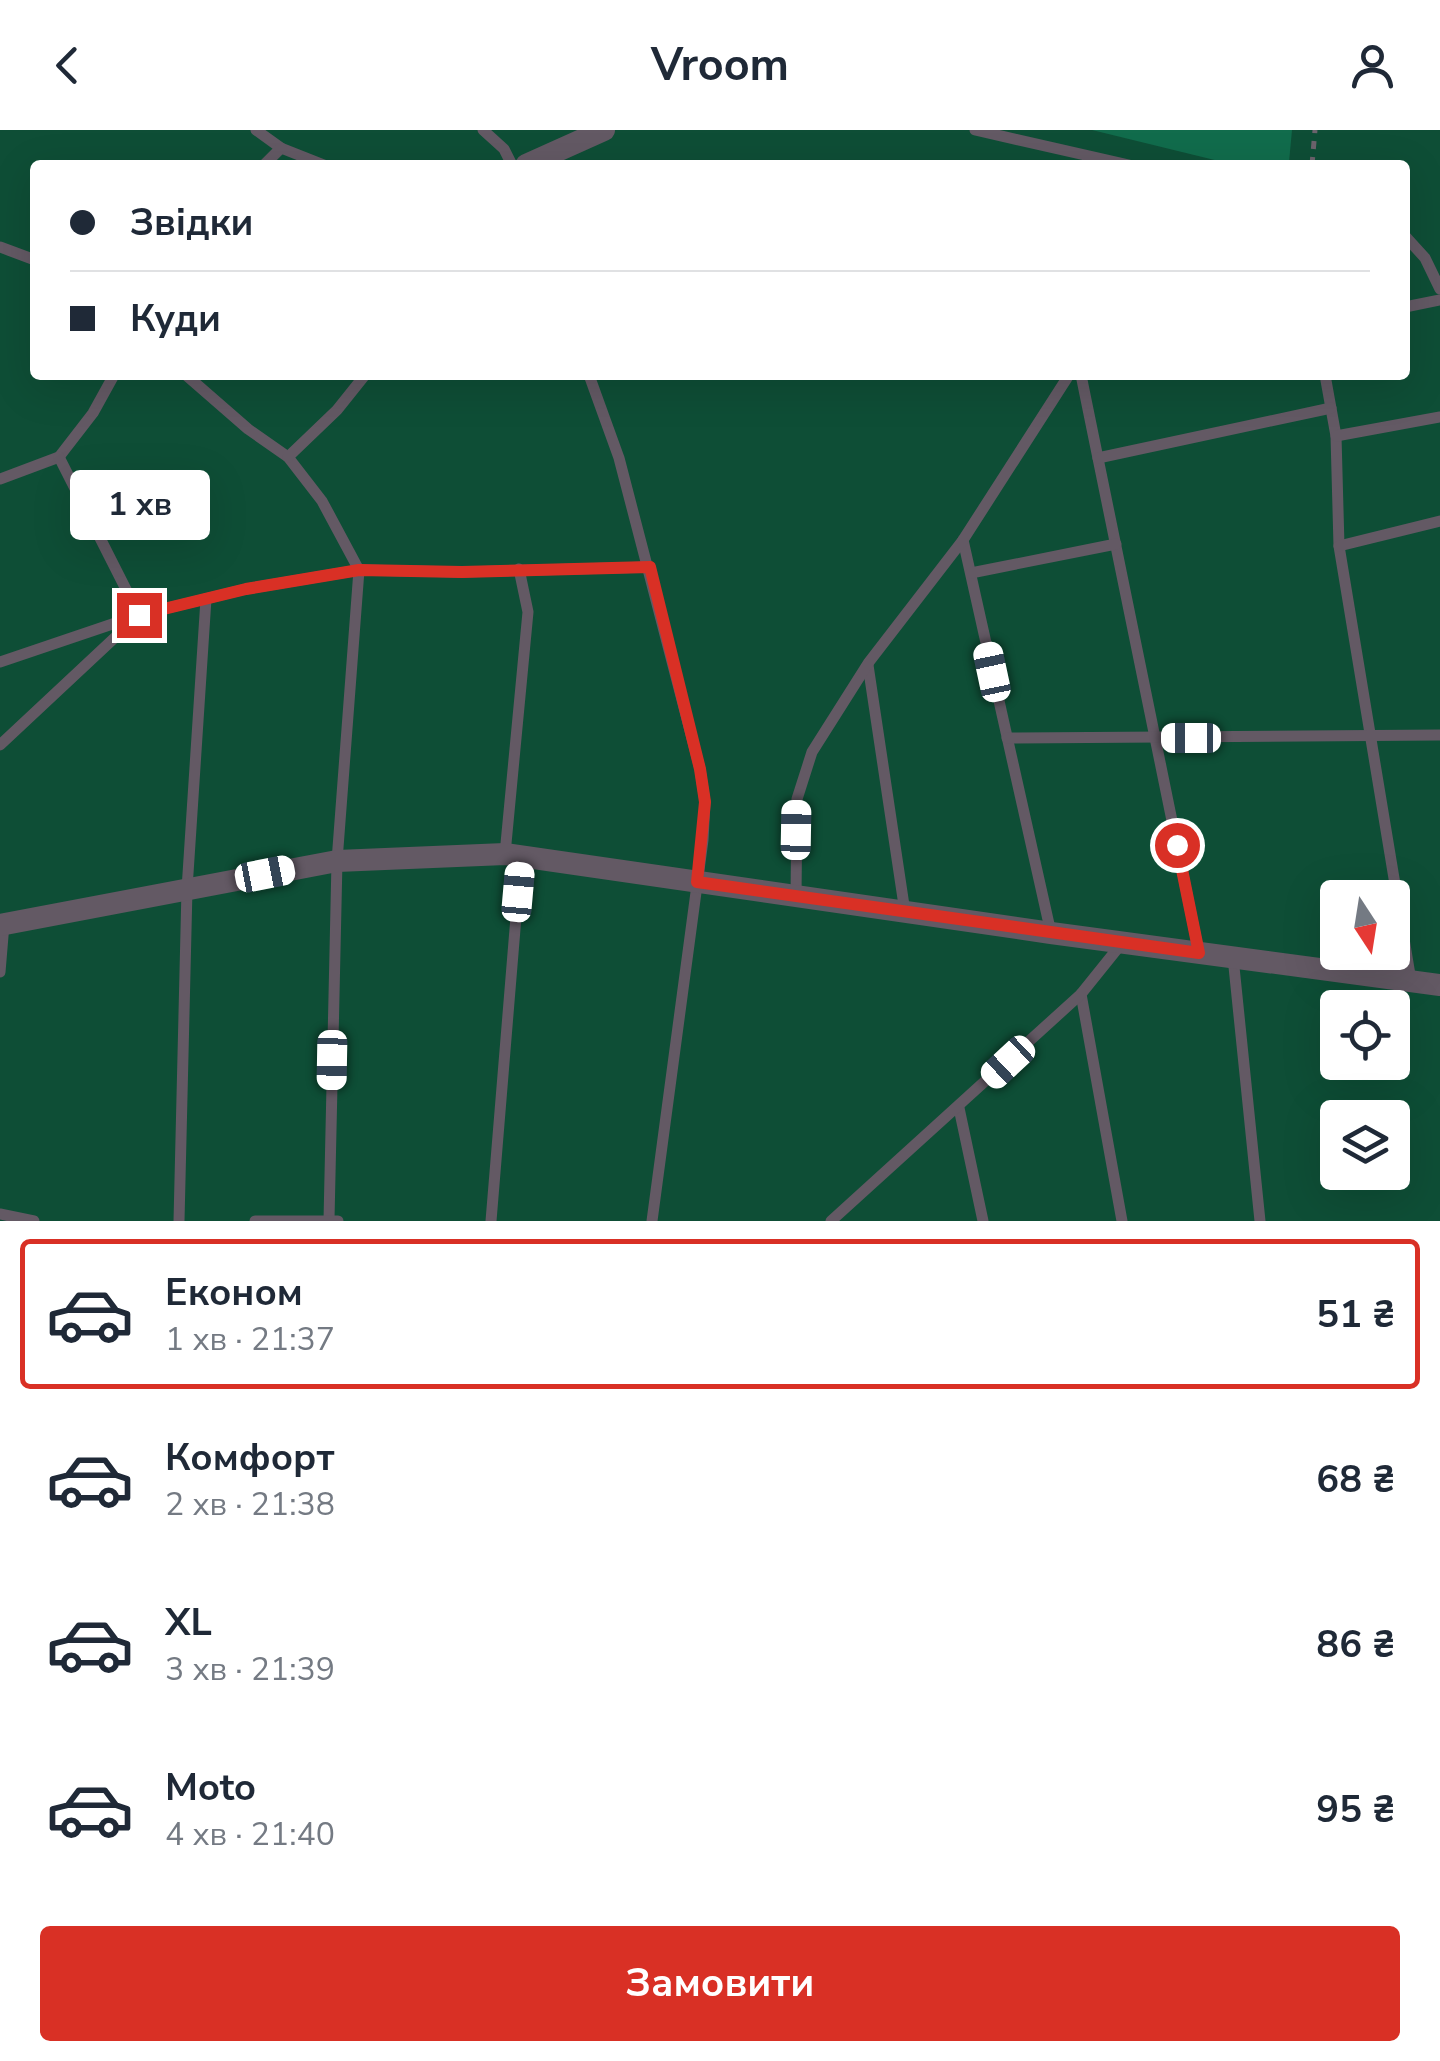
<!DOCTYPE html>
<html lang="uk">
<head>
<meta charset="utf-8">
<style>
  body { margin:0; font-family:"Nunito Sans",sans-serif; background:#f6f6f7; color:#1f2937; height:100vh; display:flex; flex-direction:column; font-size:38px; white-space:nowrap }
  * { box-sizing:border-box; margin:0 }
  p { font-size:32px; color:#747a83 }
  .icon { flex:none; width:55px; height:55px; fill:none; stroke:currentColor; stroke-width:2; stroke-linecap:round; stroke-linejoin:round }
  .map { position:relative; height:1091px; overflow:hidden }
  .sheet { display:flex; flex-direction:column; background:#fff; flex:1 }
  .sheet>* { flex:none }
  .hud { position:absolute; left:30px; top:30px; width:1380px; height:220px; border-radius:10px; box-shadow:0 10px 40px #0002; display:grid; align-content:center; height:220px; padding:0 40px; background:#fff }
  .needle { width:65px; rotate:168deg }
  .buttons { position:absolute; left:1320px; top:750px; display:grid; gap:20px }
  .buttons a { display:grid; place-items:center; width:90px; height:90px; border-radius:10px; background:#fff; box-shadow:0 10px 40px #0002; font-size:50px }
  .end { position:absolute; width:45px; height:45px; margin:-22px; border:12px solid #d93025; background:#fff; box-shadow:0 0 0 5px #fff }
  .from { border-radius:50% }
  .bubble { position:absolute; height:70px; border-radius:10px; background:#fff; box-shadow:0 10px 40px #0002; font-size:32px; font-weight:700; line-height:70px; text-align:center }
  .car { position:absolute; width:30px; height:60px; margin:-30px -15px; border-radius:12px; box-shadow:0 0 8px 2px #0007; background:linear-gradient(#fff 24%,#345 0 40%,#fff 0 76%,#345 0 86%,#fff 0) }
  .hud b { display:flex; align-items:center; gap:35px; height:95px; font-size:38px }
  .hud b+b { border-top:2px solid #e0e1e3 }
  .hud i { width:25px; height:25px; background:#1f2937 }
  ul { padding:18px 0 0; list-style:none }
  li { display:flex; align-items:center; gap:30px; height:150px; margin:0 20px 15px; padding:0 20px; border:5px solid transparent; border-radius:10px }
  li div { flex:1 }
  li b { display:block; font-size:38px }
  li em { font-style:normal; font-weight:700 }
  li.active { border-color:#d93025 }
  li>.icon { width:90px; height:90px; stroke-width:1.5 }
  .button { display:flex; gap:20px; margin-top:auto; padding:20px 40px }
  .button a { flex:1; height:115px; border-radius:10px; background:#d93025; color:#fff; font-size:40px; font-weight:700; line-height:115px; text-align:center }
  header { display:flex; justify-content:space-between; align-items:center; height:130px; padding:0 40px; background:#fff; font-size:45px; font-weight:700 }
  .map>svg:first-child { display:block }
  .green { fill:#0e4e36; fill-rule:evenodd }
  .forest { fill:#116c4c }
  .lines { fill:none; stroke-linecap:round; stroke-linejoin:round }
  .path { stroke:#6b636c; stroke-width:5; stroke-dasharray:8 8; stroke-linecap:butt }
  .service { stroke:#635964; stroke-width:11 }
  .minor { stroke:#635964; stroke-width:22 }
  .route { stroke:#d93025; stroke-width:12 }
</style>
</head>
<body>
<header><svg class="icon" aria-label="back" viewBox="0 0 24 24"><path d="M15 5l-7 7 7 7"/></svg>Vroom<svg class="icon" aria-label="person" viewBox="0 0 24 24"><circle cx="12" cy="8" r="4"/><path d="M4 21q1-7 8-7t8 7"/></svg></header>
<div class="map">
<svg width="1440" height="1091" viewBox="0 0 1440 1091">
  <rect width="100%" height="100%" fill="#352c36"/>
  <path class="green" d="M0,0H1440V1091H0ZM35,35H1405V245H35ZM1338,768H1392V822H1338ZM1338,878H1392V932H1338ZM1338,988H1392V1042H1338Z"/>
  <path class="forest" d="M1092,0H1292L1289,32L1235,35Z"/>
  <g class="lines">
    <path class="path" d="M1312,35L1315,0"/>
    <g class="service">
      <path d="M256,0L281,18L324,35"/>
      <path d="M483,0L504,19L512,35"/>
      <path d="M975,0L1129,35"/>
      <path d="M264,35L281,18"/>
      <path d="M1405,106L1425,128L1440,159"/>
      <path d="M0,117L35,130"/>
      <path d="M1405,177L1440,170"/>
      <path d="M186,245L248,299L288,327L322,371L359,440L337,731L329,1090"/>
      <path d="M589,245L619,328L700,639L705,672L703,710L652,1091"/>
      <path d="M1081,245L1199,823"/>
      <path d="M1325,245L1336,306L1339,416L1411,851"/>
      <path d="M1336,306L1440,287"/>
      <path d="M288,327L337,280L365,245"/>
      <path d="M1098,328L1331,278"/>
      <path d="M0,349L59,327L93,283L114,245"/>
      <path d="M963,410L1051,803"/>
      <path d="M1339,416L1440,391"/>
      <path d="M971,443L1116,414"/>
      <path d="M0,532L139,485L246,459L359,440L462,442L650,437"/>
      <path d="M868,535L905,782"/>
      <path d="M1007,608L1440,605"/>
      <path d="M0,615L139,485L59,327"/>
      <path d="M505,724L528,482L519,439"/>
      <path d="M796,767L797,669L812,622L869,532L963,410L1069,245"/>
      <path d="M1233,827L1260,1091"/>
      <path d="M0,842L4,794"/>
      <path d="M1081,864L1122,1091"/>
      <path d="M959,978L983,1091"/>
      <path d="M0,1084L34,1091"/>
      <path d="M179,1091L187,759L206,469"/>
      <path d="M255,1091H338"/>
      <path d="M491,1091L521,726"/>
      <path d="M831,1091L1081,864L1122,813"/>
    </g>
    <g class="minor">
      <path d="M526,35L604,0"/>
      <path d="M0,795L337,731L505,724L1051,803L1440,855"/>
    </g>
  </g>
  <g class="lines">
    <path class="route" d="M139,485L246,459L359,440L462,442L650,437L700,639L705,672L697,752L1199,823L1177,715"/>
  </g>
</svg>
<div class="buttons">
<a><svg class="needle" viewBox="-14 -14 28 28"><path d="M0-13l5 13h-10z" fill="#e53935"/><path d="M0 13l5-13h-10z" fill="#747a83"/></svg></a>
<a><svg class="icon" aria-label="locate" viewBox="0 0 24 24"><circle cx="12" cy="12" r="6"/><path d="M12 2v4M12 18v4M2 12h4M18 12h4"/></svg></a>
<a><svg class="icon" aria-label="layers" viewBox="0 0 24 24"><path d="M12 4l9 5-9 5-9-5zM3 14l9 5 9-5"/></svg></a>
</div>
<i class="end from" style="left:1177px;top:715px"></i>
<i class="end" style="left:139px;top:485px"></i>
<div class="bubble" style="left:70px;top:340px;width:140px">1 хв</div>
<i class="car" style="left:992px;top:542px;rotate:348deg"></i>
<i class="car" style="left:1191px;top:608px;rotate:270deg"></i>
<i class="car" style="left:796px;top:700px;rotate:1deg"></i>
<i class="car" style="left:265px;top:744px;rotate:79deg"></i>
<i class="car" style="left:518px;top:762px;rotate:5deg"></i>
<i class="car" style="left:332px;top:930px;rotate:181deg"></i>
<i class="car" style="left:1008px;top:932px;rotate:227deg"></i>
<div class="hud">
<b><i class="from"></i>Звідки</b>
<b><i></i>Куди</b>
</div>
</div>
<section class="sheet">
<ul>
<li class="active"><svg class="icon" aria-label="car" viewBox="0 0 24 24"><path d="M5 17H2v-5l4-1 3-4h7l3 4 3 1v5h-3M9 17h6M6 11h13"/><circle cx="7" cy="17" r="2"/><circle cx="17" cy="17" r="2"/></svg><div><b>Економ</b><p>1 хв · 21:37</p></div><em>51 ₴</em></li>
<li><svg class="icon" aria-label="car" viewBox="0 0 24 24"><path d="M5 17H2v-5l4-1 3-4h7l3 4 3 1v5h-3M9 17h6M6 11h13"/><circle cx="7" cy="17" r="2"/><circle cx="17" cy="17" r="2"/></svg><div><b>Комфорт</b><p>2 хв · 21:38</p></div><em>68 ₴</em></li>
<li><svg class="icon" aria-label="car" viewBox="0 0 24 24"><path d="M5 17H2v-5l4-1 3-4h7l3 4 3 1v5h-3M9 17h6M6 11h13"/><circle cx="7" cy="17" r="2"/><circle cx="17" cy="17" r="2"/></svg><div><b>XL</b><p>3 хв · 21:39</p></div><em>86 ₴</em></li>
<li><svg class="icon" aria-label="car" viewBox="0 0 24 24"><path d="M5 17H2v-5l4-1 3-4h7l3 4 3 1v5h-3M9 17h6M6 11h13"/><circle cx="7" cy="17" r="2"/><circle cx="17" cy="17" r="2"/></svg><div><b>Moto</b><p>4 хв · 21:40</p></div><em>95 ₴</em></li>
</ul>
<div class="button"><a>Замовити</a></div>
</section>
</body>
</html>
